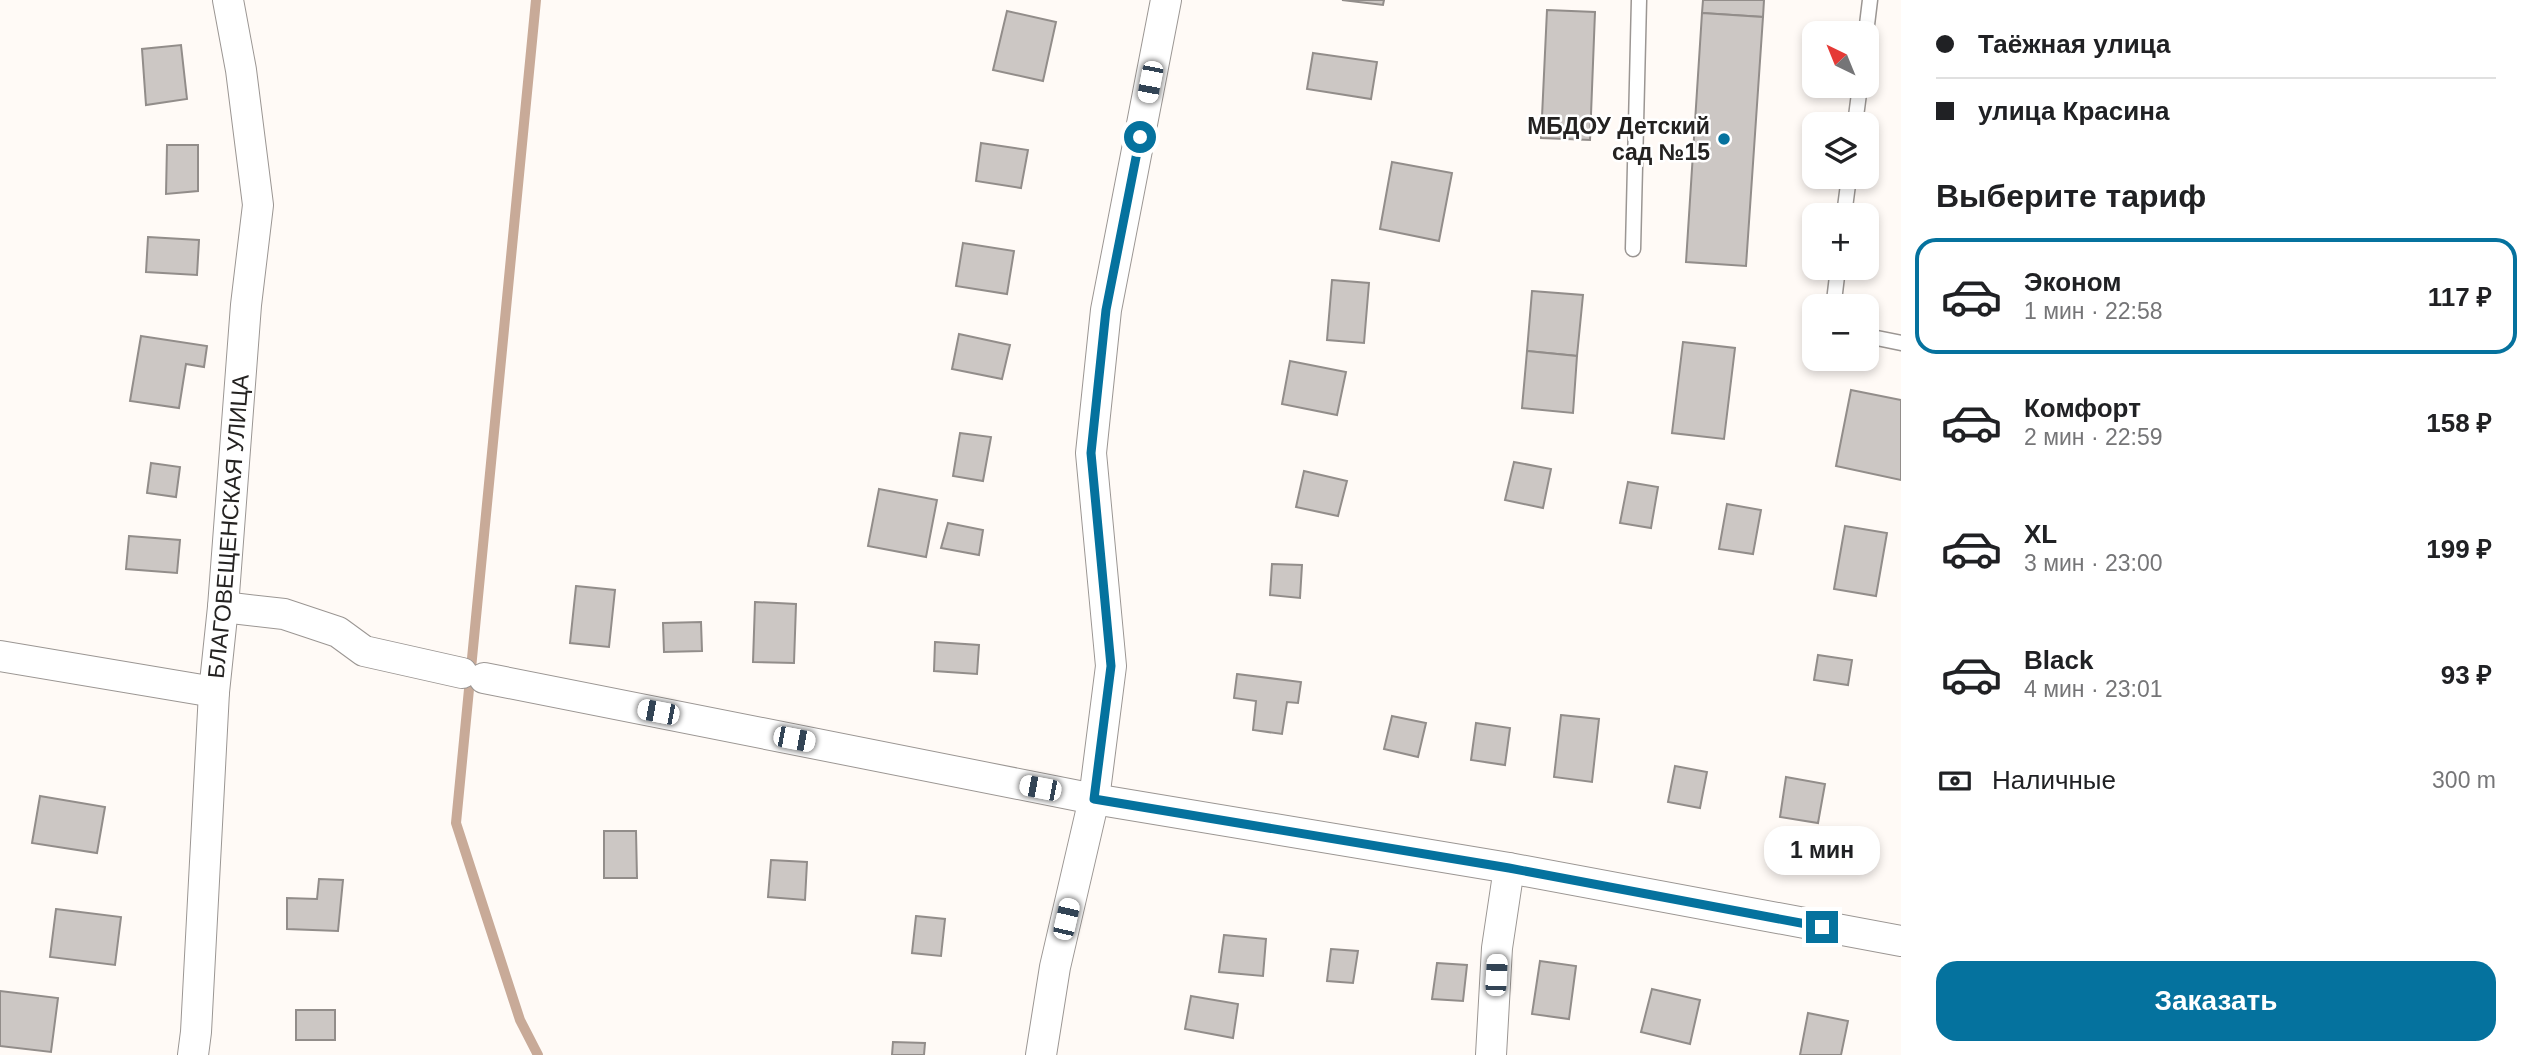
<!DOCTYPE html>
<html lang="ru">
<head>
<meta charset="utf-8">
<style>
  body { margin:0; font-family:Helvetica,sans-serif; background:#f6f6f6; color:#202124; height:100vh; display:flex; flex-direction:column; font-size:26px; white-space:nowrap }
  * { box-sizing:border-box; margin:0 }
  p { font-size:23px; color:#757577 }
  .icon { flex:none; width:38px; height:38px; fill:none; stroke:currentColor; stroke-width:2; stroke-linecap:round; stroke-linejoin:round }
  .map { position:relative; flex:1; overflow:hidden }
  .drawer { display:flex; flex-direction:column; background:#fff; width:630px }
  .drawer>* { flex:none }
  .banner { display:grid; align-content:center; height:154px; padding:0 35px; background:#fff }
  .needle { width:46px; rotate:317deg }
  .controls { position:absolute; left:1802px; top:21px; display:grid; gap:14px }
  .controls a { display:grid; place-items:center; width:77px; height:77px; border-radius:14px; background:#fff; box-shadow:0 4px 10px #0003; font-size:35px }
  .end { position:absolute; width:32px; height:32px; margin:-16px; border:9px solid #05729e; background:#fff; box-shadow:0 0 0 4px #fff }
  .from { border-radius:50% }
  .bubble { position:absolute; height:49px; border-radius:21px; background:#fff; box-shadow:0 4px 10px #0003; font-size:23px; font-weight:700; line-height:49px; text-align:center }
  .car { position:absolute; width:21px; height:42px; margin:-21px -10px; border-radius:9px; box-shadow:0 0 5px 2px #0007; background:linear-gradient(#fff 24%,#345 0 40%,#fff 0 76%,#345 0 86%,#fff 0) }
  .banner b { display:flex; align-items:center; gap:24px; height:66px; font-size:26px }
  .banner b+b { border-top:2px solid #e0e0e0 }
  .banner i { width:18px; height:18px; background:#202124 }
  ul { padding:0; list-style:none }
  li { display:flex; align-items:center; gap:21px; height:116px; margin:0 14px 10px; padding:0 21px; border:4px solid transparent; border-radius:21px }
  li div { flex:1 }
  li b { display:block; font-size:26px }
  li em { font-style:normal; font-weight:700 }
  li.current { border-color:#05729e }
  li>.icon { width:63px; height:63px; stroke-width:1.5 }
  h2 { padding:0 35px; font-size:32px; line-height:84px }
  .pay { display:flex; align-items:center; gap:18px; height:77px; padding:0 35px; font-size:26px }
  .pay p { margin-inline-start:auto }
  .cta { display:flex; gap:14px; margin-top:auto; padding:14px 35px }
  .cta a { flex:1; height:80px; border-radius:21px; background:#05729e; color:#fff; font-size:28px; font-weight:700; line-height:80px; text-align:center }
  main { display:flex; flex:1; min-height:0 }
  .map>svg:first-child { display:block }
  .lines { fill:none; stroke-linecap:round; stroke-linejoin:round }
  .stream { stroke:#c8aa98; stroke-width:10 }
  .building { fill:#ccc7c4; stroke:#928d8a; stroke-width:2 }
  .service-casing { stroke:#9b9693; stroke-width:17 }
  .minor-casing { stroke:#9b9693; stroke-width:32 }
  .service { stroke:#fff; stroke-width:14 }
  .minor { stroke:#fff; stroke-width:30 }
  .route { stroke:#05729e; stroke-width:9 }
  .poi-dot { fill:#05729e; stroke:#fff; stroke-width:2.5 }
  .labels { text-anchor:middle; dominant-baseline:central; stroke-width:5; stroke-linejoin:round; paint-order:stroke }
  .poi-label { font-size:23px; font-weight:bold; fill:#242221; stroke:#fff; text-anchor:end }
  .street-label { font-size:23px; fill:#242221; stroke:#fff }
</style>
</head>
<body>
<main>
<div class="map">
<svg width="1901" height="1055" viewBox="0 0 1901 1055">
  <rect width="100%" height="100%" fill="#fffaf6"/>
  <g class="lines">
    <path class="stream" d="M536,0L456,823L520,1020L538,1055"/>
  </g>
  <g class="building">
    <path d="M1342,0H1384L1383,5Z"/>
    <path d="M1703,0H1764L1763,17L1702,13Z"/>
    <path d="M1547,10L1595,12L1590,140L1541,138Z"/>
    <path d="M1007,11L1056,22L1043,81L993,70Z"/>
    <path d="M1702,13L1763,17L1746,266L1686,262Z"/>
    <path d="M181,45L187,99L146,105L142,49Z"/>
    <path d="M1313,53L1377,62L1371,99L1307,89Z"/>
    <path d="M981,143L1028,150L1021,188L976,181Z"/>
    <path d="M167,145H198V191L166,194Z"/>
    <path d="M1392,162L1452,173L1439,241L1380,229Z"/>
    <path d="M148,237L199,240L197,275L146,272Z"/>
    <path d="M963,243L1014,251L1007,294L956,286Z"/>
    <path d="M1332,280L1369,283L1364,343L1327,340Z"/>
    <path d="M1532,291L1583,295L1577,356L1527,351Z"/>
    <path d="M959,334L1010,345L1002,379L952,369Z"/>
    <path d="M141,336L207,346L204,367L186,364L179,408L130,401Z"/>
    <path d="M1683,342L1735,348L1724,439L1672,433Z"/>
    <path d="M1527,351L1577,356L1573,413L1522,408Z"/>
    <path d="M1290,361L1346,372L1337,415L1282,404Z"/>
    <path d="M1851,390L1901,400V480L1836,466Z"/>
    <path d="M960,433L991,437L983,481L953,476Z"/>
    <path d="M1514,462L1551,469L1543,508L1505,500Z"/>
    <path d="M151,463L180,467L176,497L147,493Z"/>
    <path d="M1304,471L1347,481L1338,516L1296,507Z"/>
    <path d="M1628,482L1658,487L1651,528L1620,523Z"/>
    <path d="M879,489L937,500L926,557L868,546Z"/>
    <path d="M1727,504L1761,510L1753,554L1719,549Z"/>
    <path d="M948,523L983,530L979,555L941,548Z"/>
    <path d="M1845,526L1887,533L1876,596L1834,589Z"/>
    <path d="M129,536L180,540L177,573L126,569Z"/>
    <path d="M1272,564L1302,565L1300,598L1270,595Z"/>
    <path d="M576,586L615,590L609,647L570,643Z"/>
    <path d="M755,602L796,604L794,663L753,662Z"/>
    <path d="M701,622L702,651L664,652L663,623Z"/>
    <path d="M935,642L979,645L977,674L934,671Z"/>
    <path d="M1818,655L1852,660L1848,685L1814,680Z"/>
    <path d="M1237,674L1301,682L1298,703L1287,702L1282,734L1253,730L1256,701L1234,698Z"/>
    <path d="M1561,715L1599,719L1592,782L1554,777Z"/>
    <path d="M1392,716L1426,723L1418,757L1384,749Z"/>
    <path d="M1476,723L1510,728L1505,765L1471,760Z"/>
    <path d="M1675,766L1707,772L1700,808L1668,802Z"/>
    <path d="M1786,777L1825,784L1818,823L1780,817Z"/>
    <path d="M40,796L105,807L97,853L32,843Z"/>
    <path d="M604,831H636L637,878H604Z"/>
    <path d="M771,860L807,862L805,900L768,897Z"/>
    <path d="M319,879L343,880L338,931L287,929V898L317,899Z"/>
    <path d="M56,909L121,917L115,965L50,957Z"/>
    <path d="M916,916L945,919L941,956L912,953Z"/>
    <path d="M1224,935L1266,939L1263,976L1219,972Z"/>
    <path d="M1331,949L1358,951L1353,983L1327,981Z"/>
    <path d="M1540,961L1576,966L1569,1019L1532,1014Z"/>
    <path d="M1437,963L1467,965L1463,1001L1432,999Z"/>
    <path d="M1652,989L1700,1000L1690,1044L1641,1032Z"/>
    <path d="M0,991L58,998L51,1052L0,1046Z"/>
    <path d="M1191,996L1238,1004L1233,1038L1185,1029Z"/>
    <rect x="296" y="1010" width="39" height="30"/>
    <path d="M1808,1013L1848,1021L1841,1055H1800Z"/>
    <path d="M893,1042L925,1043L924,1055H892Z"/>
  </g>
  <g class="lines">
    <g class="service-casing">
      <g id="service">
        <path d="M1866,33L1870,0"/>
        <path d="M1855,124L1860,86"/>
        <path d="M1844,215L1849,177"/>
        <path d="M1633,249L1639,0"/>
        <path d="M1836,306L1834,301L1838,268"/>
        <path d="M1867,336L1901,343"/>
      </g>
    </g>
    <g class="minor-casing">
      <g id="minor">
        <path d="M223,607L284,614L338,632L364,651L462,673"/>
        <path d="M0,656L214,692"/>
        <path d="M484,678L1094,799L1509,868L1901,941"/>
        <path id="s1" d="M193,1055L196,1032L214,692L223,607L246,305L258,205L241,70L228,0"/>
        <path d="M1041,1055L1055,967L1094,799L1111,666L1091,453L1106,310L1166,0"/>
        <path d="M1491,1055L1497,948L1509,868"/>
      </g>
    </g>
    <use href="#service" class="service"/>
    <use href="#minor" class="minor"/>
  </g>
  <g class="lines">
    <path class="route" d="M1140,137L1106,310L1091,453L1111,666L1094,799L1509,868L1822,927"/>
  </g>
  <circle class="poi-dot" cx="1724" cy="139" r="7"/>
  <g class="labels">
    <g class="poi-label">
      <text x="1710" y="126">МБДОУ Детский<tspan x="1710" dy="26">сад №15</tspan></text>
    </g>
    <g class="street-label">
      <text stroke="none"><textPath href="#s1" startOffset="530">БЛАГОВЕЩЕНСКАЯ УЛИЦА</textPath></text>
    </g>
  </g>
</svg>
<div class="controls">
<a><svg class="needle" viewBox="-14 -14 28 28"><path d="M0-13l5 13h-10z" fill="#e53935"/><path d="M0 13l5-13h-10z" fill="#757577"/></svg></a>
<a><svg class="icon" aria-label="layers" viewBox="0 0 24 24"><path d="M12 4l9 5-9 5-9-5zM3 14l9 5 9-5"/></svg></a>
<a>+</a>
<a>−</a>
</div>
<i class="end from" style="left:1140px;top:137px"></i>
<i class="end" style="left:1822px;top:927px"></i>
<div class="bubble" style="left:1764px;top:826px;width:116px">1 мин</div>
<i class="car" style="left:1150px;top:82px;rotate:191deg"></i>
<i class="car" style="left:658px;top:712px;rotate:281deg"></i>
<i class="car" style="left:794px;top:739px;rotate:101deg"></i>
<i class="car" style="left:1040px;top:788px;rotate:281deg"></i>
<i class="car" style="left:1066px;top:919px;rotate:13deg"></i>
<i class="car" style="left:1496px;top:975px;rotate:3deg"></i>
</div>
<section class="drawer">
<div class="banner">
<b><i class="from"></i>Таёжная улица</b>
<b><i></i>улица Красина</b>
</div>
<h2>Выберите тариф</h2>
<ul>
<li class="current"><svg class="icon" aria-label="car" viewBox="0 0 24 24"><path d="M5 17H2v-5l4-1 3-4h7l3 4 3 1v5h-3M9 17h6M6 11h13"/><circle cx="7" cy="17" r="2"/><circle cx="17" cy="17" r="2"/></svg><div><b>Эконом</b><p>1 мин · 22:58</p></div><em>117 ₽</em></li>
<li><svg class="icon" aria-label="car" viewBox="0 0 24 24"><path d="M5 17H2v-5l4-1 3-4h7l3 4 3 1v5h-3M9 17h6M6 11h13"/><circle cx="7" cy="17" r="2"/><circle cx="17" cy="17" r="2"/></svg><div><b>Комфорт</b><p>2 мин · 22:59</p></div><em>158 ₽</em></li>
<li><svg class="icon" aria-label="car" viewBox="0 0 24 24"><path d="M5 17H2v-5l4-1 3-4h7l3 4 3 1v5h-3M9 17h6M6 11h13"/><circle cx="7" cy="17" r="2"/><circle cx="17" cy="17" r="2"/></svg><div><b>XL</b><p>3 мин · 23:00</p></div><em>199 ₽</em></li>
<li><svg class="icon" aria-label="car" viewBox="0 0 24 24"><path d="M5 17H2v-5l4-1 3-4h7l3 4 3 1v5h-3M9 17h6M6 11h13"/><circle cx="7" cy="17" r="2"/><circle cx="17" cy="17" r="2"/></svg><div><b>Black</b><p>4 мин · 23:01</p></div><em>93 ₽</em></li>
</ul>
<div class="pay"><svg class="icon" aria-label="cash" viewBox="0 0 24 24"><path d="M3 7h18v10H3z"/><circle cx="12" cy="12" r="2"/></svg>Наличные<p>300 m</p></div>
<div class="cta"><a>Заказать</a></div>
</section>
</main>
</body>
</html>
